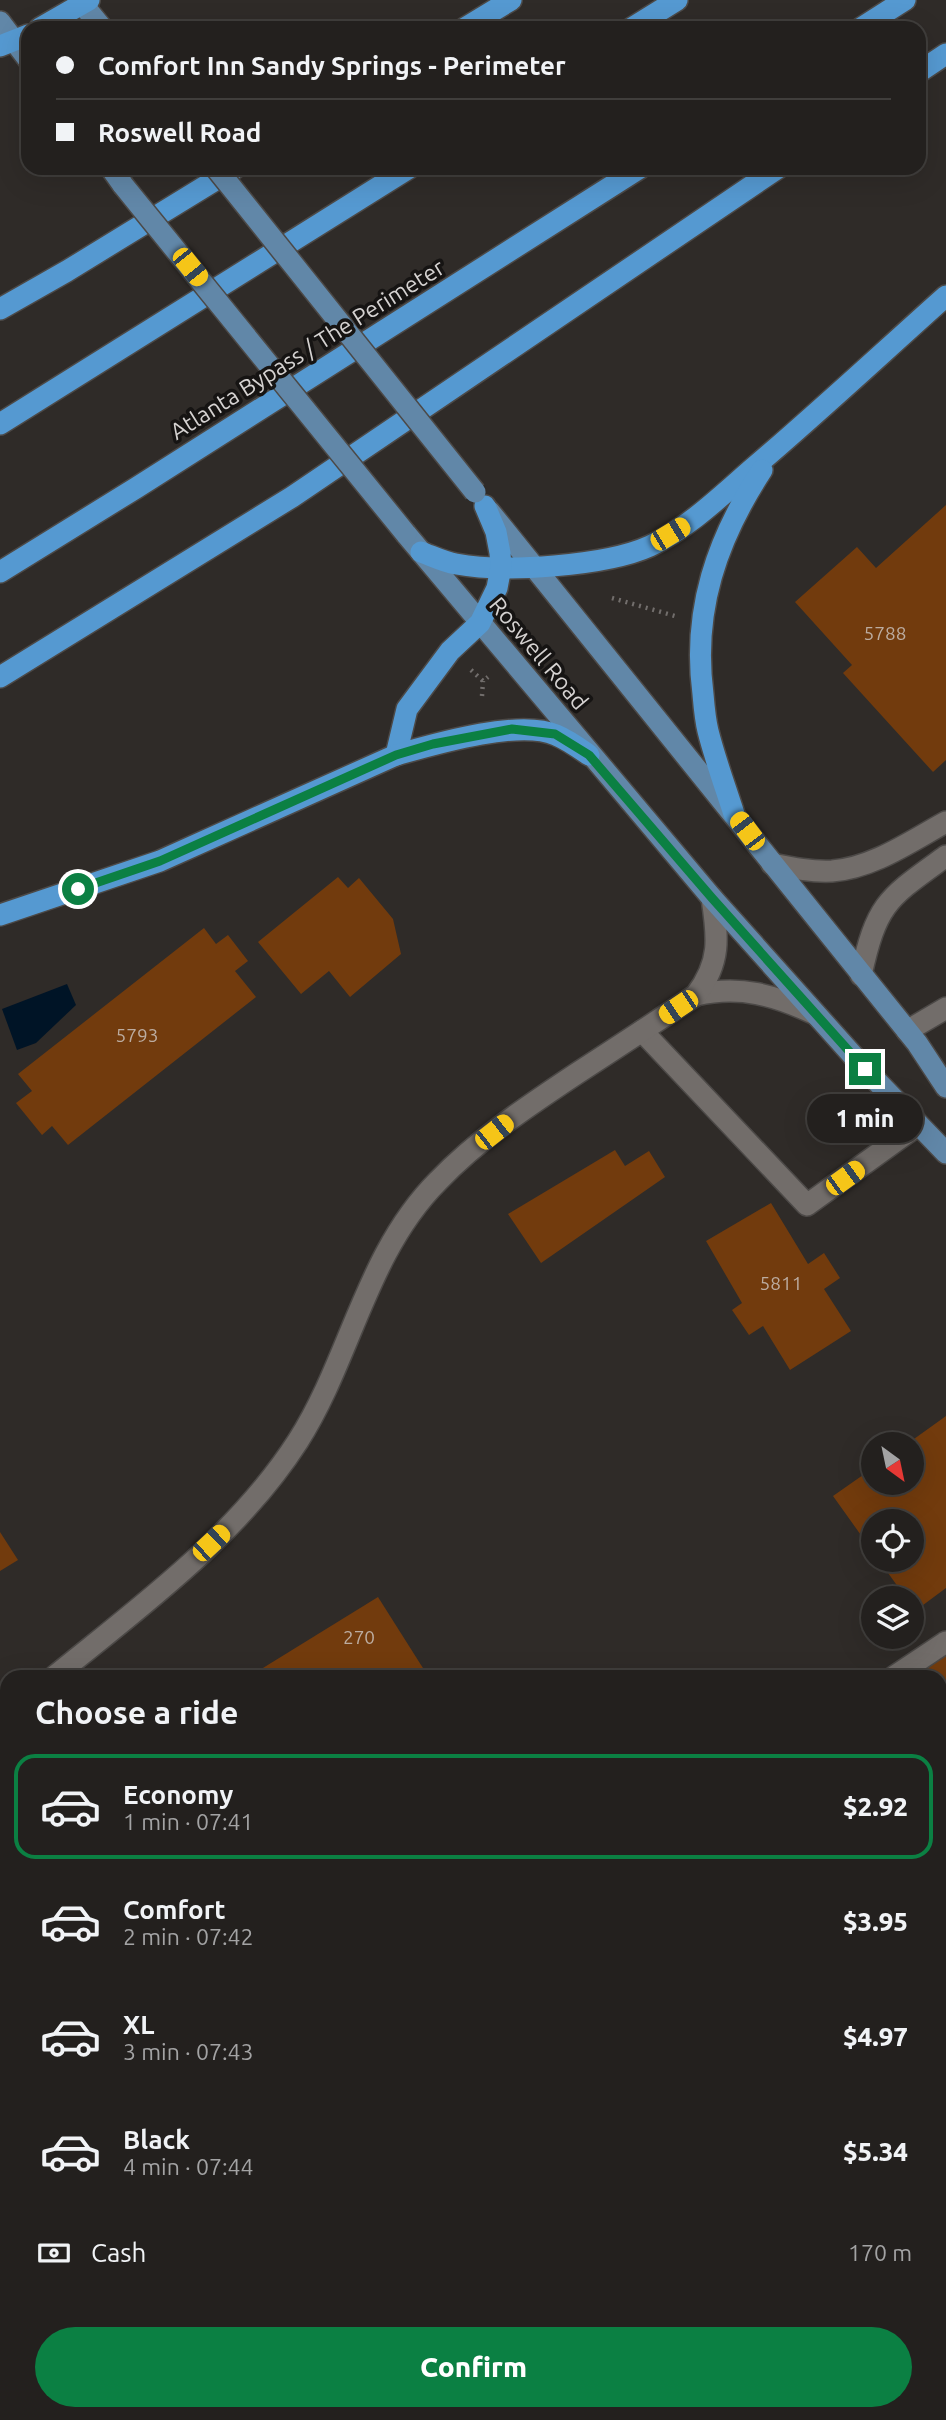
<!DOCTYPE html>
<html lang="en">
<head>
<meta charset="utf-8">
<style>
  body { margin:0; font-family:Ubuntu,sans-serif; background:#2b2827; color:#f1f3f6; height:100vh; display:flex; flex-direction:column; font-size:26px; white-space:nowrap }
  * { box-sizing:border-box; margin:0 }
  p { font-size:23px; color:#a3a3a4 }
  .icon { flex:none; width:38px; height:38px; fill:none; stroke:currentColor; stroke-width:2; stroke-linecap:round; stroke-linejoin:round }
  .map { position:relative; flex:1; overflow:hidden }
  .panel { position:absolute; left:0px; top:1670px; width:947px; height:751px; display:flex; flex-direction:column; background:#23201e; border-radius:21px 21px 0 0; box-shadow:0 7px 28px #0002,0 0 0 2px #403e3c }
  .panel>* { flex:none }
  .hud { position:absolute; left:21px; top:21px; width:905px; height:154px; border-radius:21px; box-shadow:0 7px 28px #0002,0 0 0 2px #403e3c; display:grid; align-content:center; height:154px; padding:0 35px; background:#23201e }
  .needle { width:46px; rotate:147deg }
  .buttons { position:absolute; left:861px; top:1432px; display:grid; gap:14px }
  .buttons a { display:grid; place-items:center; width:63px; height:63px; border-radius:50%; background:#23201e; box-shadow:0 7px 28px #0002,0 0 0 2px #403e3c; font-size:35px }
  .end { position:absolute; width:32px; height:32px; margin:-16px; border:9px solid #0b8043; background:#fff; box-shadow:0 0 0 4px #fff }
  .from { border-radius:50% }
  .bubble { position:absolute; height:49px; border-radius:24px; background:#23201e; box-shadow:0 7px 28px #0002,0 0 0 2px #403e3c; font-size:23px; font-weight:800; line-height:49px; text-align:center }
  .car { position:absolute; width:21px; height:42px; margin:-21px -10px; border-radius:9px; box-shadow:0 0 5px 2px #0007; background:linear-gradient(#f5c518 24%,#345 0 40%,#f5c518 0 76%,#345 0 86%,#f5c518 0) }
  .hud b { display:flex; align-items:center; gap:24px; height:66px; font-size:26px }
  .hud b+b { border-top:2px solid #403e3c }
  .hud i { width:18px; height:18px; background:#f1f3f6 }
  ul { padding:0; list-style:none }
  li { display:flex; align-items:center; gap:21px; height:105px; margin:0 14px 10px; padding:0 21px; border:4px solid transparent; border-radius:21px }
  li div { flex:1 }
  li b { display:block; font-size:26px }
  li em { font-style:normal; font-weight:800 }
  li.active { border-color:#0b8043 }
  li>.icon { width:63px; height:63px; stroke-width:1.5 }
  h2 { padding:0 35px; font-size:32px; line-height:84px }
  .pay { display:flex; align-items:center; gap:18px; height:77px; padding:0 35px; font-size:26px }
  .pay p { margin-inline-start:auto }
  .action { display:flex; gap:14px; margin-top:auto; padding:14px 35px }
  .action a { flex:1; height:80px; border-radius:42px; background:#0b8043; color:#fff; font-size:28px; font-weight:800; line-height:80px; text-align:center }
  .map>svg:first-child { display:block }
  .water { fill:#001426 }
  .building { fill:#723b0d }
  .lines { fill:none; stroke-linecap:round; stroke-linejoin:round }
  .minor-casing { stroke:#4c4947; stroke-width:24 }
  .major-casing { stroke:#4c4947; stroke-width:24 }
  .highway-casing { stroke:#4c4947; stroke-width:24 }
  .path { stroke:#726e6c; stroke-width:4.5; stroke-dasharray:2 5; stroke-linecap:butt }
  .minor { stroke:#726d6a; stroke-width:21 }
  .major { stroke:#6187a8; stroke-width:21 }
  .highway { stroke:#5599d1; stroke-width:21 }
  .major-bridge-casing { stroke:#4c4947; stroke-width:24; stroke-linecap:butt }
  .major-bridge { stroke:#6187a8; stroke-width:21 }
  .route { stroke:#0b8043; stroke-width:9 }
  .labels { text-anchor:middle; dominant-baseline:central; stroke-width:7; stroke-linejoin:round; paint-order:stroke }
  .number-label { font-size:19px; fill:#bcaca0 }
  .street-label { font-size:23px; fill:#d5d2d1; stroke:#161413 }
</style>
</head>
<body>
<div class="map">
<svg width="946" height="2420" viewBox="0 0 946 2420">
  <rect width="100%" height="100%" fill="#2f2b28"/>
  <path class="water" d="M67,984L76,1005L36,1043L17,1050L2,1009Z"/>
  <g class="building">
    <path d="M946,505V760L933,772L843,673L852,665L795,602L857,547L876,568Z"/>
    <path d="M338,877L348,888L359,878L393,919L401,954L350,997L329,971L301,994L258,942Z"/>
    <path d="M204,928L216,944L228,935L248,961L235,971L256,997L68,1145L52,1126L42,1135L16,1103L32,1091L18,1074Z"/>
    <path d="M615,1150L625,1166L649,1151L665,1177L541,1263L508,1214Z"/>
    <path d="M771,1203L808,1264L824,1253L840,1278L824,1289L851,1331L790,1370L763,1326L749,1335L732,1310L742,1303L706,1241Z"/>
    <path d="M946,1416V1588L915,1611L912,1606V1598H906L878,1559H912V1521H873V1552L833,1496L873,1468V1482H912V1444H907Z"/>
    <path d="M0,1532L18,1560L0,1571Z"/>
    <path d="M378,1597L428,1676H250Z"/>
    <path d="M946,1656V1725L940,1716V1676H916Z"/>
    <path d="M331,2413H368L373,2420H322Z"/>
    <path d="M488,2413H604L609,2420H493Z"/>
  </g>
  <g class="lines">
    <g class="minor-casing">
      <g id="minor">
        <path d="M772,864C792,868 812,872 832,871C873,868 911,841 946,822"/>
        <path d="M861,975C877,902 888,898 946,856"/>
        <path d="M696,995C740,985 775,995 815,1014"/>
        <path d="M642,1031L807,1205L918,1125"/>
        <path d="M907,1031L946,1008"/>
        <path d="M55,1676C141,1606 237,1536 298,1441C351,1358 366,1253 438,1181C478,1139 528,1106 576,1074C616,1048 656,1022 696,995C721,962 718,938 712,898"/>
        <path d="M895,1676L946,1642"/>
        <path d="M0,1720L7,1714"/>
        <path d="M940,2334L946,2329"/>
        <path d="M448,2413L453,2420"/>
        <path d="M891,2413L896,2420"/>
        <path d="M834,2420L842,2413"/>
      </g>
    </g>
    <g class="major-casing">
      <g id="major">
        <path d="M79,0L102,28"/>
        <path d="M0,22L28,59"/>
        <path d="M111,168L123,185"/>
        <path d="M489,511L917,1043L946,1087"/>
        <path d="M406,534L712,898L865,1069L946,1153"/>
      </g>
    </g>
    <g class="highway-casing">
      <g id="highway">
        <path d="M40,28L89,0"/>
        <path d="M465,28L511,0"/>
        <path d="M632,28L677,0"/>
        <path d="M861,28L905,0"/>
        <path d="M0,46L28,35"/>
        <path d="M919,72L946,54"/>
        <path d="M0,309L67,271L235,168"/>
        <path d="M0,424L409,168"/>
        <path d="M421,552C432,556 444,562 456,564C504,573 606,566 650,546C688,528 720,497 752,469C818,413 881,354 946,296"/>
        <path d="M0,572L136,488L640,168"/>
        <path d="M0,677L292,497L778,168"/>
        <path d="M396,755L407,709L450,651L480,623L497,588L501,567L500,553L496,532L485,506"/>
        <path d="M734,814C725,786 715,759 708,731C705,719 704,706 703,694C692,610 717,539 762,470"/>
        <path d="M0,915L160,861L396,755C435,744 519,719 556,735C568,740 579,748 589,755"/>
      </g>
    </g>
    <g class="path">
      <path d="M612,598L675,616"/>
      <path d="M471,670L483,681L488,677"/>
      <path d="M482,696L483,681"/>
    </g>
    <use href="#minor" class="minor"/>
    <use href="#major" class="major"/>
    <use href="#highway" class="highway"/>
    <g class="major-bridge-casing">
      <g id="major-bridge">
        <path d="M216,168L475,492"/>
        <path d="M123,185L406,534"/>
      </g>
    </g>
    <use href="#major-bridge" class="major-bridge"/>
  </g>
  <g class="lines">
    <path class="route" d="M78,889L160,861L396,755L433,744L512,729L555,734L589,755L712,898L865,1069"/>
  </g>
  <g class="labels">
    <g class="number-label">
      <text x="885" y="633">5788</text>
      <text x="137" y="1035">5793</text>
      <text x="781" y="1283">5811</text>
      <text x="359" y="1637">270</text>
    </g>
    <g class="street-label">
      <text transform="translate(307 349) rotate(-32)">Atlanta Bypass / The Perimeter</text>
      <text transform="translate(539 653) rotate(50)">Roswell Road</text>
    </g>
  </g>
</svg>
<div class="buttons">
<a><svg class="needle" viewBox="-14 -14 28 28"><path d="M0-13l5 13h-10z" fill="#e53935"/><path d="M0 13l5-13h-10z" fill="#a3a3a4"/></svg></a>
<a><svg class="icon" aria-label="locate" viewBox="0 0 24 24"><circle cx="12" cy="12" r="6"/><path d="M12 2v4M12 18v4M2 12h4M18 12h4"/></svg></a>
<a><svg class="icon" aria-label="layers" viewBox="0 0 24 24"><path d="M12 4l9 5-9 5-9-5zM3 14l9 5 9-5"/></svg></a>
</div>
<i class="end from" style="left:78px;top:889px"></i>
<i class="end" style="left:865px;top:1069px"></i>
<div class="bubble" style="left:807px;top:1094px;width:116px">1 min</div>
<i class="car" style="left:190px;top:267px;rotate:141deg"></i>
<i class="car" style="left:670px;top:534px;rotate:59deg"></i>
<i class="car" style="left:747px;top:831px;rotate:323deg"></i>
<i class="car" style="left:678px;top:1007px;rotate:236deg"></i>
<i class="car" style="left:494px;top:1132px;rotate:52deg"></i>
<i class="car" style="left:845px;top:1178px;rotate:54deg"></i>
<i class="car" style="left:211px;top:1543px;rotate:47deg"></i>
<div class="hud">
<b><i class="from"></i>Comfort Inn Sandy Springs - Perimeter</b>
<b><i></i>Roswell Road</b>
</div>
<section class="panel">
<h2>Choose a ride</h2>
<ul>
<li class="active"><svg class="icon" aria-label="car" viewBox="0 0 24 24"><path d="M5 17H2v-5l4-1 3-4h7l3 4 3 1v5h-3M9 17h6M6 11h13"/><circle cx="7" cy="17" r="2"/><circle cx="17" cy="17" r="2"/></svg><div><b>Economy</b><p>1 min · 07:41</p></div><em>$2.92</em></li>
<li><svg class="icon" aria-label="car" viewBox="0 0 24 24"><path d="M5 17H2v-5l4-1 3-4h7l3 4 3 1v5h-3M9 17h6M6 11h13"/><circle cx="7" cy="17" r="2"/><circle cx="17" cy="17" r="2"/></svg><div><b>Comfort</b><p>2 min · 07:42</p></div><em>$3.95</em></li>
<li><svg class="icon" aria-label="car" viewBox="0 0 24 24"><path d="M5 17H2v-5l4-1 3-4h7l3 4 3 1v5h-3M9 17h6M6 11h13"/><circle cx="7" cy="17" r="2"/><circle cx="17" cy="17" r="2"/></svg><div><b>XL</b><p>3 min · 07:43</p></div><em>$4.97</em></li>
<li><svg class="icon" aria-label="car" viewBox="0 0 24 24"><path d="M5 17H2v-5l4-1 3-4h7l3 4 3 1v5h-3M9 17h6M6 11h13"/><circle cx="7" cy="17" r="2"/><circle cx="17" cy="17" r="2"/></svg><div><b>Black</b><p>4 min · 07:44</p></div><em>$5.34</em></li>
</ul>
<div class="pay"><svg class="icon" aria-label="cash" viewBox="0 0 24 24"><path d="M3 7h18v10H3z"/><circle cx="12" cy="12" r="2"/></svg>Cash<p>170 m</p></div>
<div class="action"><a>Confirm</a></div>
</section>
</div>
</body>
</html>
